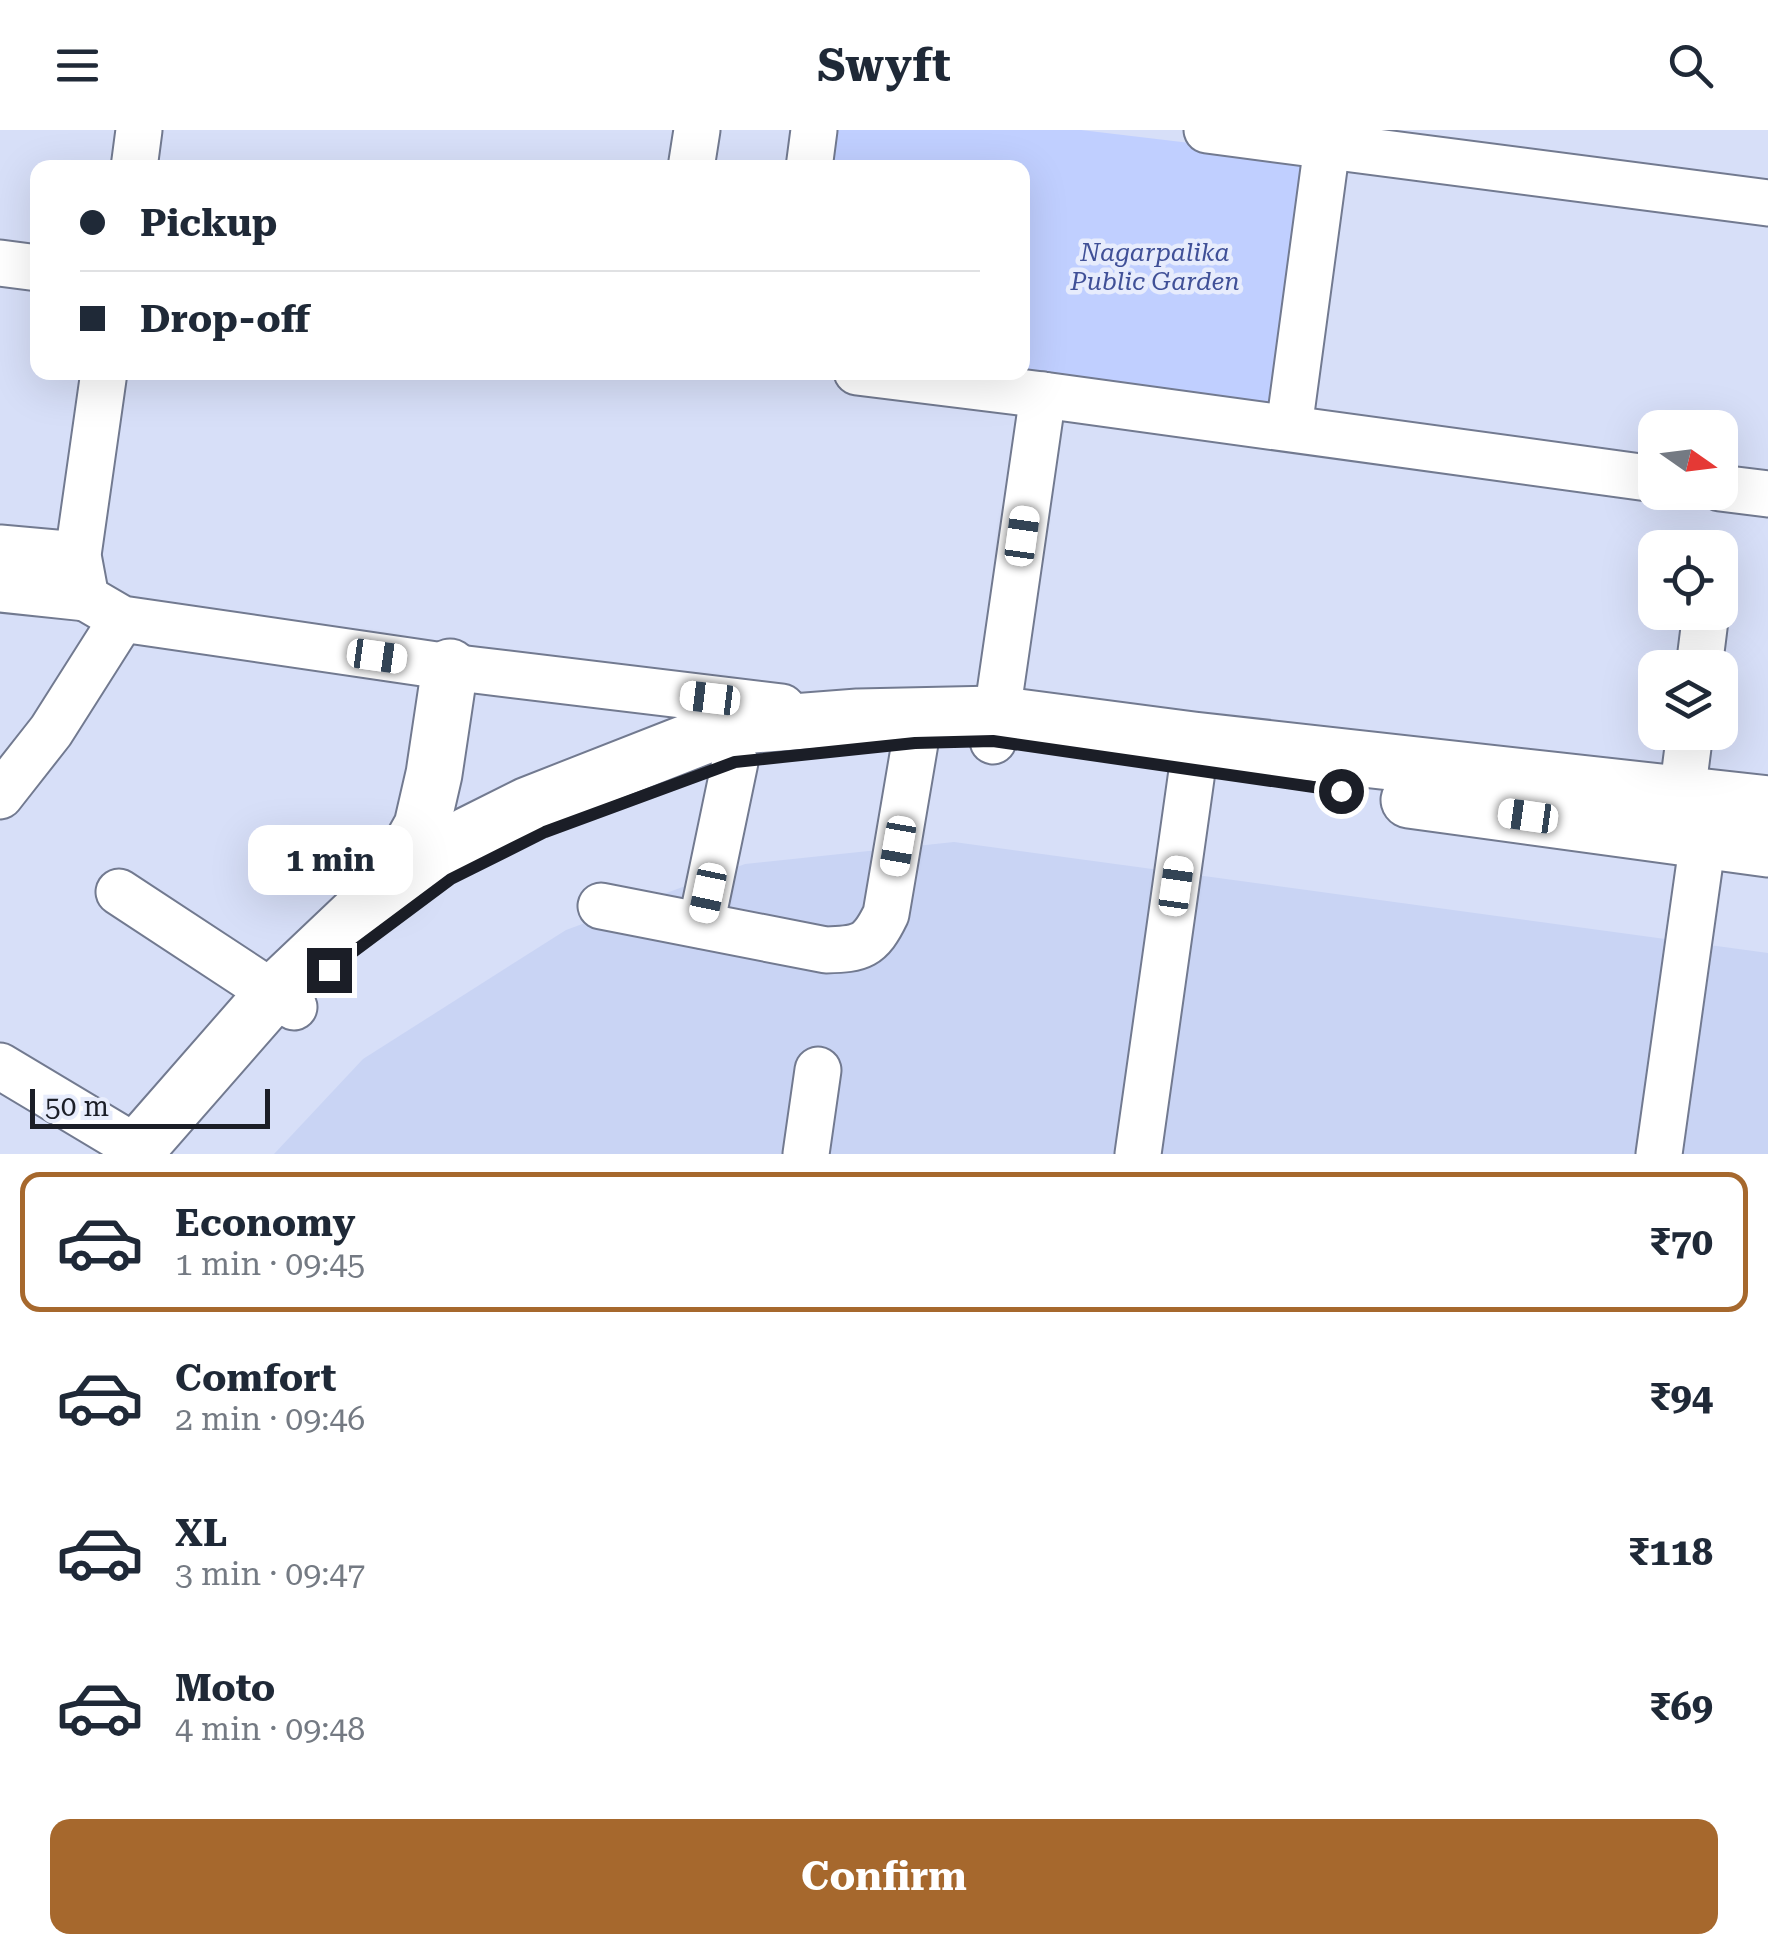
<!DOCTYPE html>
<html lang="en">
<head>
<meta charset="utf-8">
<style>
  body { margin:0; font-family:"Roboto Serif",serif; background:#f6f6f7; color:#1f2937; height:100vh; display:flex; flex-direction:column; font-size:38px; white-space:nowrap }
  * { box-sizing:border-box; margin:0 }
  p { font-size:32px; color:#747a83 }
  .icon { flex:none; width:55px; height:55px; fill:none; stroke:currentColor; stroke-width:2; stroke-linecap:round; stroke-linejoin:round }
  .map { position:relative; height:1024px; overflow:hidden }
  .details { display:flex; flex-direction:column; background:#fff; flex:1 }
  .details>* { flex:none }
  .guide { position:absolute; left:30px; top:30px; width:1000px; height:220px; border-radius:20px; box-shadow:0 10px 40px #0002; display:grid; align-content:center; height:220px; padding:0 50px; background:#fff }
  .needle { width:65px; rotate:104deg }
  .controls { position:absolute; left:1638px; top:280px; display:grid; gap:20px }
  .controls a { display:grid; place-items:center; width:100px; height:100px; border-radius:20px; background:#fff; box-shadow:0 10px 40px #0002; font-size:50px }
  .scale { position:absolute; left:30px; bottom:25px; width:240px; box-sizing:border-box; padding-left:10px; border:5px solid #1b1e27; border-top:0; font-size:28px; line-height:35px; white-space:nowrap; color:#1b1e27; -webkit-text-stroke:8px #e7ecfc; paint-order:stroke }
  .end { position:absolute; width:45px; height:45px; margin:-22px; border:12px solid #1b1e27; background:#fff; box-shadow:0 0 0 5px #fff }
  .from { border-radius:50% }
  .bubble { position:absolute; height:70px; border-radius:20px; background:#fff; box-shadow:0 10px 40px #0002; font-size:32px; font-weight:700; line-height:70px; text-align:center }
  .car { position:absolute; width:30px; height:60px; margin:-30px -15px; border-radius:12px; box-shadow:0 0 8px 2px #0007; background:linear-gradient(#fff 24%,#345 0 40%,#fff 0 76%,#345 0 86%,#fff 0) }
  .guide b { display:flex; align-items:center; gap:35px; height:95px; font-size:38px }
  .guide b+b { border-top:2px solid #e0e1e3 }
  .guide i { width:25px; height:25px; background:#1f2937 }
  ul { padding:18px 0 0; list-style:none }
  li { display:flex; align-items:center; gap:30px; height:140px; margin:0 20px 15px; padding:0 30px; border:5px solid transparent; border-radius:20px }
  li div { flex:1 }
  li b { display:block; font-size:38px }
  li em { font-style:normal; font-weight:700 }
  li.current { border-color:#a6682d }
  li>.icon { width:90px; height:90px; stroke-width:1.5 }
  .action { display:flex; gap:20px; margin-top:auto; padding:20px 50px }
  .action a { flex:1; height:115px; border-radius:20px; background:#a6682d; color:#fff; font-size:40px; font-weight:700; line-height:115px; text-align:center }
  header { display:flex; justify-content:space-between; align-items:center; height:130px; padding:0 50px; background:#fff; font-size:45px; font-weight:700 }
  .map>svg:first-child { display:block }
  .built { fill:#c9d4f4 }
  .green { fill:#c0cfff }
  .lines { fill:none; stroke-linecap:round; stroke-linejoin:round }
  .minor-casing { stroke:#727a90; stroke-width:49 }
  .major-casing { stroke:#727a90; stroke-width:59 }
  .minor { stroke:#fff; stroke-width:45 }
  .major { stroke:#fff; stroke-width:55 }
  .route { stroke:#1b1e27; stroke-width:12 }
  .labels { text-anchor:middle; dominant-baseline:central; stroke-width:9; stroke-linejoin:round; paint-order:stroke }
  .park-label { font-size:25px; font-style:italic; fill:#405097; stroke:#e7ecfc }
</style>
</head>
<body>
<header><svg class="icon" aria-label="menu" viewBox="0 0 24 24"><path d="M4 6h16M4 12h16M4 18h16"/></svg>Swyft<svg class="icon" aria-label="search" viewBox="0 0 24 24"><circle cx="10" cy="10" r="6"/><path d="M15 15l6 6"/></svg></header>
<div class="map">
<svg width="1768" height="1024" viewBox="0 0 1768 1024">
  <rect width="100%" height="100%" fill="#d7dff8"/>
  <path class="built" d="M954,712L1768,823V1024H274L363,929L566,800L745,734Z"/>
  <path class="green" d="M837,0H1081L1308,27L1274,280L1022,242V38H833Z"/>
  <g class="lines">
    <g class="minor-casing">
      <g id="minor">
        <path d="M1207,0L1768,73"/>
        <path d="M134,38L139,0"/>
        <path d="M691,38L697,0"/>
        <path d="M809,38L814,0"/>
        <path d="M0,133L38,138"/>
        <path d="M104,242L78,425L86,468L122,489L450,537L782,577"/>
        <path d="M857,242L1043,265L1655,349"/>
        <path d="M1289,298L1327,16"/>
        <path d="M1720,358L1768,364"/>
        <path d="M0,418L78,425"/>
        <path d="M0,459L86,468"/>
        <path d="M1699,538L1706,482"/>
        <path d="M993,611L1043,265"/>
        <path d="M0,666L51,601L122,489"/>
        <path d="M1678,695L1690,602"/>
        <path d="M119,762L294,877"/>
        <path d="M601,776L826,820C861,819 870,817 886,784L915,613"/>
        <path d="M701,795L735,632"/>
        <path d="M0,936L147,1024"/>
        <path d="M806,1024L818,940"/>
        <path d="M1138,1024L1192,641"/>
        <path d="M1659,1024L1703,710"/>
      </g>
    </g>
    <g class="major-casing">
      <g id="major">
        <path d="M1409,670L1768,719"/>
        <path d="M390,753L422,696L434,644L450,537"/>
        <path d="M133,1024L273,864L390,753L470,704L528,675L727,597L858,587L996,584L1193,610L1768,674"/>
      </g>
    </g>
    <use href="#minor" class="minor"/>
    <use href="#major" class="major"/>
  </g>
  <g class="lines">
    <path class="route" d="M329,840L451,749L545,702L735,632L915,613L993,611L1341,661"/>
  </g>
  <g class="labels">
    <g class="park-label">
      <text x="1155" y="122">Nagarpalika<tspan x="1155" dy="29">Public Garden</tspan></text>
    </g>
  </g>
</svg>
<div class="controls">
<a><svg class="needle" viewBox="-14 -14 28 28"><path d="M0-13l5 13h-10z" fill="#e53935"/><path d="M0 13l5-13h-10z" fill="#747a83"/></svg></a>
<a><svg class="icon" aria-label="locate" viewBox="0 0 24 24"><circle cx="12" cy="12" r="6"/><path d="M12 2v4M12 18v4M2 12h4M18 12h4"/></svg></a>
<a><svg class="icon" aria-label="layers" viewBox="0 0 24 24"><path d="M12 4l9 5-9 5-9-5zM3 14l9 5 9-5"/></svg></a>
</div>
<div class="scale">50 m</div>
<i class="end from" style="left:1341px;top:661px"></i>
<i class="end" style="left:329px;top:840px"></i>
<div class="bubble" style="left:248px;top:695px;width:165px">1 min</div>
<i class="car" style="left:1022px;top:406px;rotate:8deg"></i>
<i class="car" style="left:377px;top:526px;rotate:98deg"></i>
<i class="car" style="left:710px;top:568px;rotate:277deg"></i>
<i class="car" style="left:1528px;top:686px;rotate:278deg"></i>
<i class="car" style="left:898px;top:716px;rotate:190deg"></i>
<i class="car" style="left:1176px;top:756px;rotate:8deg"></i>
<i class="car" style="left:708px;top:763px;rotate:192deg"></i>
<div class="guide">
<b><i class="from"></i>Pickup</b>
<b><i></i>Drop-off</b>
</div>
</div>
<section class="details">
<ul>
<li class="current"><svg class="icon" aria-label="car" viewBox="0 0 24 24"><path d="M5 17H2v-5l4-1 3-4h7l3 4 3 1v5h-3M9 17h6M6 11h13"/><circle cx="7" cy="17" r="2"/><circle cx="17" cy="17" r="2"/></svg><div><b>Economy</b><p>1 min · 09:45</p></div><em>₹70</em></li>
<li><svg class="icon" aria-label="car" viewBox="0 0 24 24"><path d="M5 17H2v-5l4-1 3-4h7l3 4 3 1v5h-3M9 17h6M6 11h13"/><circle cx="7" cy="17" r="2"/><circle cx="17" cy="17" r="2"/></svg><div><b>Comfort</b><p>2 min · 09:46</p></div><em>₹94</em></li>
<li><svg class="icon" aria-label="car" viewBox="0 0 24 24"><path d="M5 17H2v-5l4-1 3-4h7l3 4 3 1v5h-3M9 17h6M6 11h13"/><circle cx="7" cy="17" r="2"/><circle cx="17" cy="17" r="2"/></svg><div><b>XL</b><p>3 min · 09:47</p></div><em>₹118</em></li>
<li><svg class="icon" aria-label="car" viewBox="0 0 24 24"><path d="M5 17H2v-5l4-1 3-4h7l3 4 3 1v5h-3M9 17h6M6 11h13"/><circle cx="7" cy="17" r="2"/><circle cx="17" cy="17" r="2"/></svg><div><b>Moto</b><p>4 min · 09:48</p></div><em>₹69</em></li>
</ul>
<div class="action"><a>Confirm</a></div>
</section>
</body>
</html>
